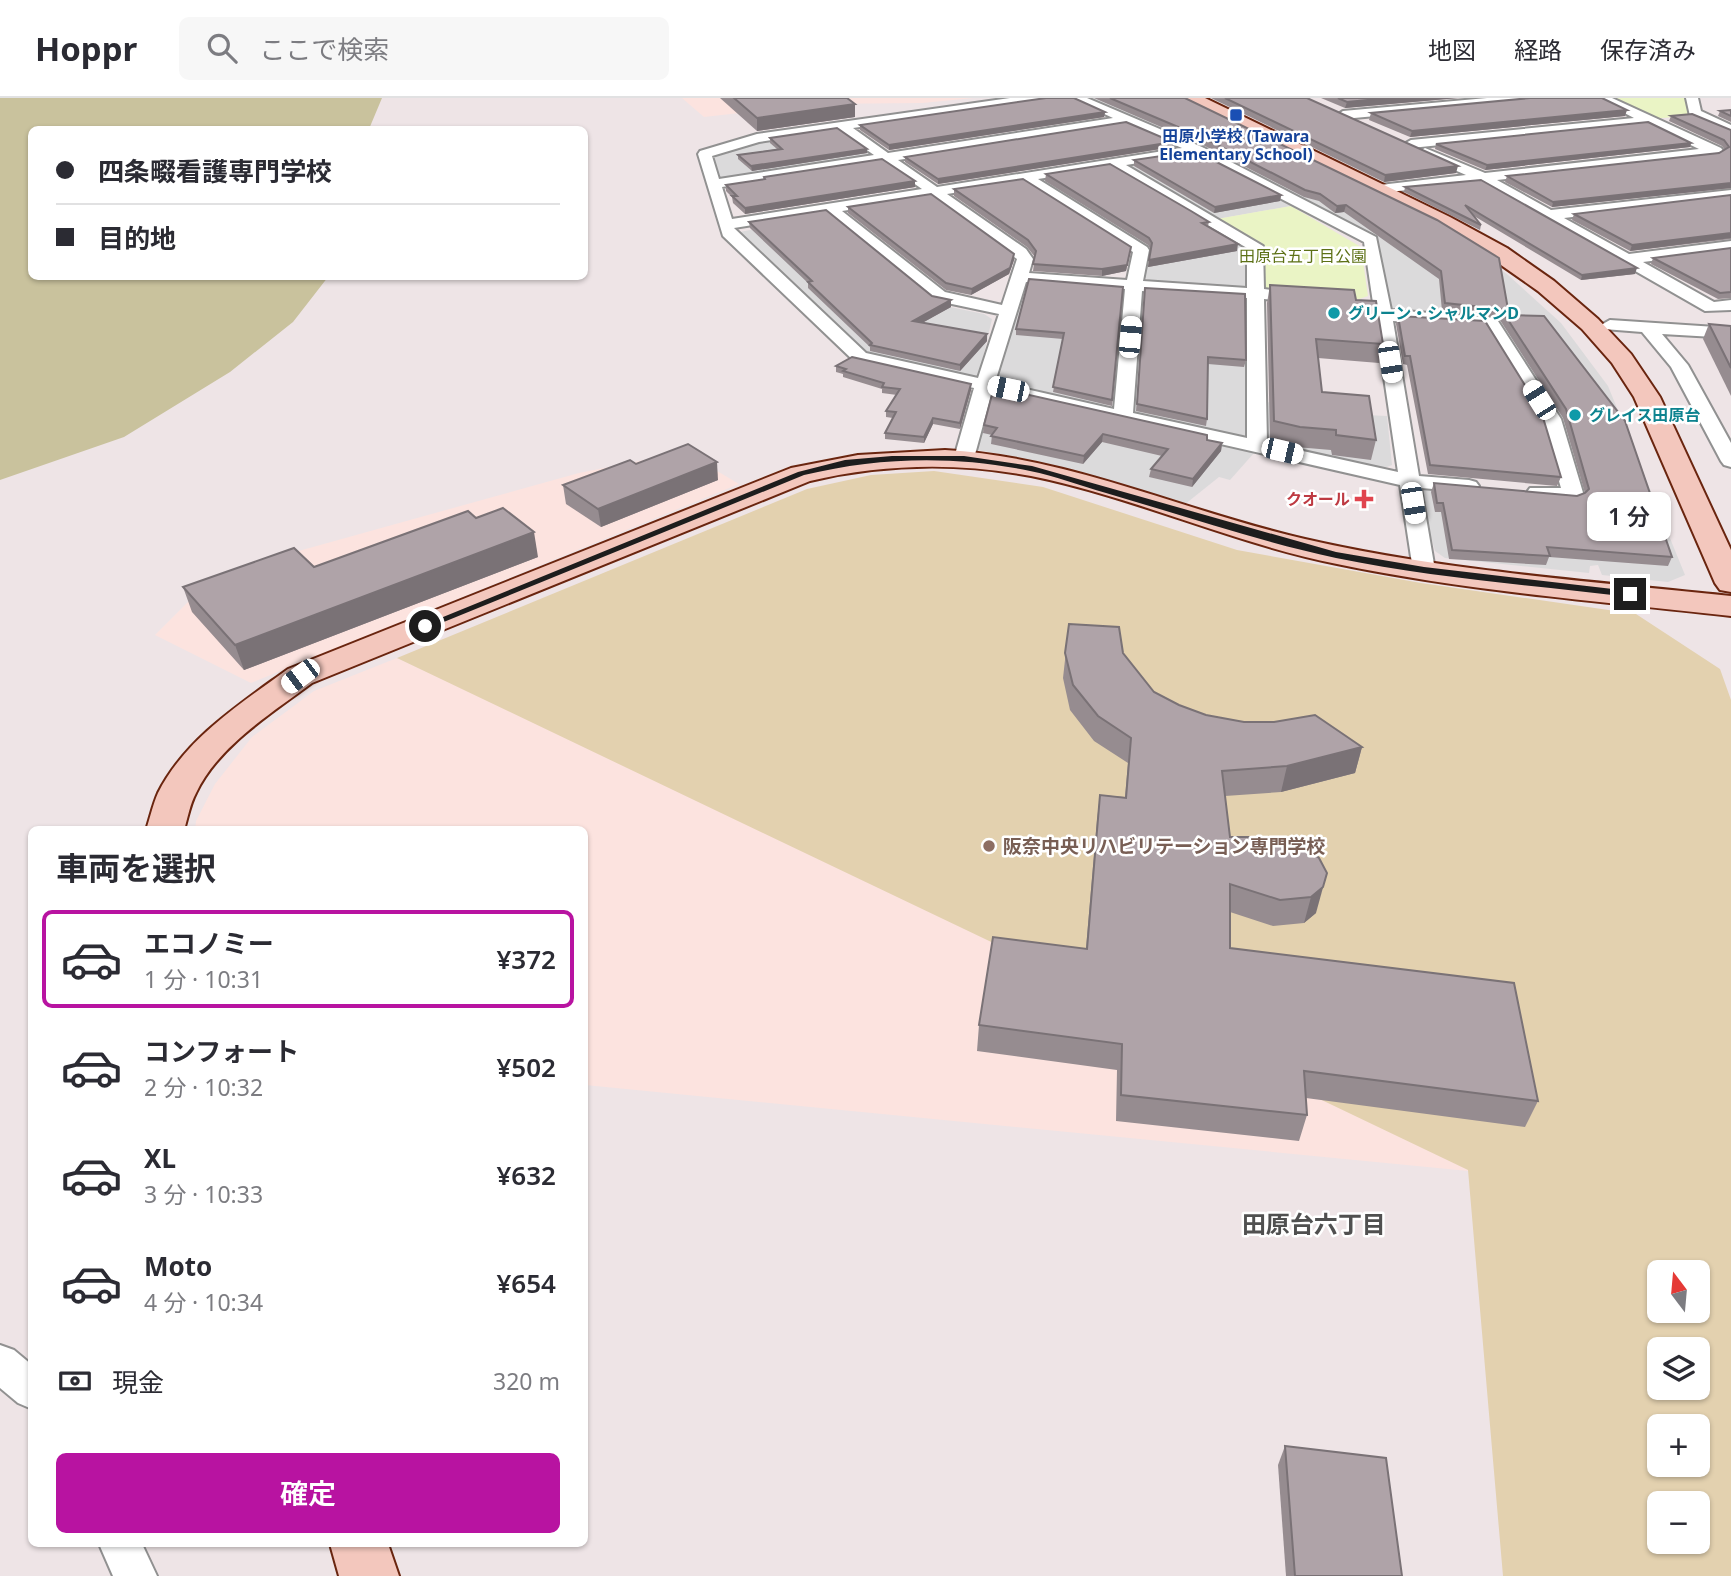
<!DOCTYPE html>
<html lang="ja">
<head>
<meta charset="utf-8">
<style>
  body { margin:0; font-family:"Noto Sans","Noto Sans JP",sans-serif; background:#f7f7f7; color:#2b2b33; height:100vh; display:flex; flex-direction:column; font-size:26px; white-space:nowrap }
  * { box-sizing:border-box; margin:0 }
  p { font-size:23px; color:#7c7c81 }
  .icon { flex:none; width:38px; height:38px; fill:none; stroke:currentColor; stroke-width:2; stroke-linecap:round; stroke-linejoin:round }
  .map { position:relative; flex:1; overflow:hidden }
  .drawer { position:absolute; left:28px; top:728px; width:560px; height:721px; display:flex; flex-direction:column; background:#fff; border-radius:10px; box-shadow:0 2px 5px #0004 }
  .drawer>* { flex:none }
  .banner { position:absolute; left:28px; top:28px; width:560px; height:154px; border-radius:10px; box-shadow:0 2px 5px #0004; display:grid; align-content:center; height:154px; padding:0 28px; background:#fff }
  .needle { width:46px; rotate:344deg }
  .fabs { position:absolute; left:1647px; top:1162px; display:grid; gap:14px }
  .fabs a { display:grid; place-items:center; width:63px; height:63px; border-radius:10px; background:#fff; box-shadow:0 2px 5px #0004; font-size:35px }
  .end { position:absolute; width:32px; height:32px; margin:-16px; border:9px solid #1d1d1d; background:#fff; box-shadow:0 0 0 4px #fff }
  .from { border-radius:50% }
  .bubble { position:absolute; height:49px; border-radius:10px; background:#fff; box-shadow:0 2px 5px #0004; font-size:23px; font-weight:600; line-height:49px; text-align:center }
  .car { position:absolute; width:21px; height:42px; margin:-21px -10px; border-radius:9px; box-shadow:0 0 5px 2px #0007; background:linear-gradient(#fff 24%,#345 0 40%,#fff 0 76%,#345 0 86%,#fff 0) }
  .banner b { display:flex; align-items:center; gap:24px; height:66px; font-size:26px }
  .banner b+b { border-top:2px solid #e1e1e2 }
  .banner i { width:18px; height:18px; background:#2b2b33 }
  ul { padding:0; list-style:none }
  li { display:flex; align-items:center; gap:21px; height:98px; margin:0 14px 10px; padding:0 14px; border:4px solid transparent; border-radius:10px }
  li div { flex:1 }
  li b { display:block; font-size:26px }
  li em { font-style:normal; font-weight:600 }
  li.current { border-color:#b813a1 }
  li>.icon { width:63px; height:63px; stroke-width:1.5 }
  h2 { padding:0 28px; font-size:32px; line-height:84px }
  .pay { display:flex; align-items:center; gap:18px; height:77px; padding:0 28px; font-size:26px }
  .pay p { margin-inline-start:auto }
  .button { display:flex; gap:14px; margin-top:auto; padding:14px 28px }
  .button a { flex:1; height:80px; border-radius:10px; background:#b813a1; color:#fff; font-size:28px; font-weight:600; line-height:80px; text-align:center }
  header { display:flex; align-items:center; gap:42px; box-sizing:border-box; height:98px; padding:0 35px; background:#fff; border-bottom:2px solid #e1e1e2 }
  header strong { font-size:33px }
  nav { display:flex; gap:38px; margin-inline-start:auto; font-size:24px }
  .search { width:490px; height:63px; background:#f7f7f7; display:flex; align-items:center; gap:18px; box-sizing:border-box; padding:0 24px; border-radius:10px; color:#7c7c81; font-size:26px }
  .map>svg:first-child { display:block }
  .residential { fill:#dbdadb }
  .education { fill:#fce3df }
  .grass { fill:#e3d1af; fill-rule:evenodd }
  .forest { fill:#c9c29d }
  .park { fill:#eaf4c5 }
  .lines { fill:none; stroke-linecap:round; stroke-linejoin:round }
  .street-casing { stroke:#919191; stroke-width:4 }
  .secondary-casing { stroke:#6a250f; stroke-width:4 }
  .street { fill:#fff; fill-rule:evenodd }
  .secondary { fill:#f3c7bd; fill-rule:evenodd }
  .wall { fill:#968c90 }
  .shaded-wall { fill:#7a7276 }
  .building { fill:#afa3a8; stroke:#7a7276; stroke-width:2 }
  .route { fill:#1d1d1d }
  .transit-dot { fill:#1a4fb4; stroke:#fff; stroke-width:2.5 }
  .culture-dot { fill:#0f9aa8; stroke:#fff; stroke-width:2.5 }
  .health-dot { fill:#e0444e; stroke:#fff; stroke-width:2.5 }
  .education-dot { fill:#8d6e63; stroke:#fff; stroke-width:2.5 }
  .labels { text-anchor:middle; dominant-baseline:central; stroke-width:5; stroke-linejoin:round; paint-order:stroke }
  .far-transit-label { font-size:16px; font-weight:bold; fill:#164399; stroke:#fff }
  .far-park-label { font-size:16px; fill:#5d7116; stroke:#fff }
  .far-culture-label { font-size:16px; font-weight:bold; fill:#0d838f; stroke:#fff; text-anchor:start }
  .far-health-label { font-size:16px; font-weight:bold; fill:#be3a42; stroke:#fff; text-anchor:end }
  .education-label { font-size:19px; font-weight:bold; fill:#785e54; stroke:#fff; text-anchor:start }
  .near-neighbourhood-label { font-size:24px; font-weight:bold; fill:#505050; stroke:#fff }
</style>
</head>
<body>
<header>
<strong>Hoppr</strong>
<div class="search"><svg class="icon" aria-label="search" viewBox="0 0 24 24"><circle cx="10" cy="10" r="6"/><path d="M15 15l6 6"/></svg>ここで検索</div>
<nav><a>地図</a><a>経路</a><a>保存済み</a></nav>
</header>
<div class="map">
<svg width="1731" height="1478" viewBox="0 0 1731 1478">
  <rect width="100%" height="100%" fill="#eee4e6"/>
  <g class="residential">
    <path d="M1084,0H1170L1486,161L1508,177L1561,225L1608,288L1685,477L1668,484L1602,477L1598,467L1590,468L1589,475L1445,460L1435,453L1419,396L1426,390L1582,404L1403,216L1388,209L1378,143L1198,50Z"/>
    <path d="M832,33L841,34L870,56L869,60L731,82L719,80L713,60L718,56L753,44Z"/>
    <path d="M1197,58L1291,108L1217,121L1125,70L1127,66Z"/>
    <path d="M1101,70L1116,72L1244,147L1247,151L1246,189L1235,191L1157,186L1145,180L1150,152L1041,84L1043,80Z"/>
    <path d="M817,119L926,204L984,216L992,221L979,277L966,280L868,258L735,135Z"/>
    <path d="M1031,182L1121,188L1127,194L1111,307L1100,308L1001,286L995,281L1020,185Z"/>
    <path d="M1146,193L1245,202L1246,337L1231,340L1144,319L1130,312Z"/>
    <path d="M1000,295L1103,321L1254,355L1230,382L1219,379L1184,407L1017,359L977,352L992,297Z"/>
    <path d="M1265,304L1320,308L1322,315L1387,318L1392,367L1379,372L1272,347L1264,340Z"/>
  </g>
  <g class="education">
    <path d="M682,0H974L922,5L818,6L704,19Z"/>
    <path d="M685,354L739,386L251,585L155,537L208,484L295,454L579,375Z"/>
    <path d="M397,560L1520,1078L585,987L584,732H195L196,723L215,686L252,639L314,593Z"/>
  </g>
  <path class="grass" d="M934,373L1043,389L1237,452L1421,485L1636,516L1720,571L1731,602V1478H1503L1468,1072L397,560L807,391L871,377ZM1659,1174H1698V1213H1659ZM1659,1251H1698V1290H1659ZM1659,1328H1698V1367H1659ZM1659,1405H1698V1444H1659Z"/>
  <path class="forest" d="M0,0H382L369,31L32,32V178L328,179L293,224L230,274L124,339L0,382Z"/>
  <g class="park">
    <path d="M1607,0H1687L1693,17L1653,21Z"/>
    <path d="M1291,108L1361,149L1368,198L1359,201L1265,192L1262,145L1217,121Z"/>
  </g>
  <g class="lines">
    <g class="street-casing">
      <g id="street">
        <path d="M1010,0H1042L1036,4L853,30L888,55L1113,20L1070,0H1087L1202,49L1376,139L1391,212L1496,220L1561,321L1584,398L1581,402C1566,406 1545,402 1530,398L1527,394L1530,390H1561L1541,321L1484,229L1393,223L1419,378L1469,382L1476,384L1479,388L1476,392L1469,394L1421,390L1435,472L1432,477H1416L1413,472L1400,387L992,294L974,360L971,364H957L954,360L974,290L854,263L723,138L698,56L700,53L757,36ZM1126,26L1182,50L937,89L898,62ZM838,32L874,57L719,81L712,58L759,44ZM1195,56L1364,144L1398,374L1267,345L1264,201L1275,202L1283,197L1281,193L1264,191L1263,148L1126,67ZM883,64L922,91L732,121L722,89ZM1110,70L1247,150V190L1143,183L1149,152L1147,149L1038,81ZM1023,84L1133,154L1127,182L1029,175L1033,161L1026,151L947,96ZM932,99L1017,161L1002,207L945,194L842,113ZM827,115L933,202L999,216L978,280L866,255L734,130ZM1026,184L1125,191L1114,311L995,284ZM1142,193L1247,200V340L1133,315Z"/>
        <path d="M1487,0H1534L1528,4L1343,21L1337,17L1343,13Z"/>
        <path d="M1596,0H1612L1721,50L1724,54L1717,58L1497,82L1551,112L1731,92V100L1564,120L1629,156L1731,143V153L1643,164L1714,204L1731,202V212L1705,213L1480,84L1380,95L1373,91L1380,87L1466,77L1420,57L1418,54L1425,50L1485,75L1699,51L1647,26L1411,50L1404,46L1411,42L1634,20Z"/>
        <path d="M1686,0H1698L1701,13L1731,27V36L1690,18Z"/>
        <path d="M1610,222L1731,230V240L1662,236L1688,267L1731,345V369L1724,367L1721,363L1671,269L1642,234L1604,231L1601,227Z"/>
        <path d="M0,1247L14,1252L32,1267V1311L18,1305L0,1290Z"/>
        <path d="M99,1446H142L157,1478H113Z"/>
      </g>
    </g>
    <g class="secondary-casing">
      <g id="secondary">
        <path d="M1182,0H1205L1450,119L1507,150L1554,183L1598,221L1631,256L1660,299L1731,452V494L1720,492L1715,485L1634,299L1612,265L1582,231L1538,193L1491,160L1436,127L1185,4Z"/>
        <path d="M945,352C1071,359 1183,413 1305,441C1444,473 1589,483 1731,498V518C1599,503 1466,493 1337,466C1232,445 1135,399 1031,378C957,364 882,366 810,383L312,585C272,615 218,648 196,695C190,706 188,719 184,732H146C150,720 153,706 158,695C185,641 240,606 288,571L791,370L858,357Z"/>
        <path d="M330,1446H388L399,1478H339Z"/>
      </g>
    </g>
    <use href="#street" class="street"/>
    <use href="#secondary" class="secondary"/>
  </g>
  <g class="wall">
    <path d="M720,0H847L855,19L757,33Z"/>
    <path d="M1094,0H1185L1437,122L1509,217L1672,459L1668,468L1549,459L1546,467L1449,461L1441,414H1435L1431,394L1434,385L1577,398L1585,395L1563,320L1498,219L1442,213L1439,181L1344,114L1335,115L1319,103L1304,99L1203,47Z"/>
    <path d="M1211,0H1307L1456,75L1384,84Z"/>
    <path d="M1321,0H1458L1345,10Z"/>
    <path d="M1037,2L1105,14L1104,19L889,52L860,32V27Z"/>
    <path d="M1731,12V24L1718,18L1720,13Z"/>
    <path d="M1371,15L1625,18L1410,39L1369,22Z"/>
    <path d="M1671,18L1731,32V90L1552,109L1505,84L1507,78L1719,55L1725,52L1722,48L1669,23Z"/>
    <path d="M770,40L867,55L752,73L738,61V57L777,51L770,45Z"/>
    <path d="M1691,45L1690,49L1485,72L1435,51L1436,46Z"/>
    <path d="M1173,49L938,86L905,64V59Z"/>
    <path d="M1134,62L1281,97L1280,103L1214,115L1134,68Z"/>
    <path d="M1046,76L1209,124L1208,128L1237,153L1148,169L1151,152L1148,147L1045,83Z"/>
    <path d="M764,79L915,89L745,116L733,105L732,99L726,93V87L765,82Z"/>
    <path d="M1481,82L1635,176L1581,182L1474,118L1481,127L1480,132L1404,94L1405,89Z"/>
    <path d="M954,91L1131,149L1126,173L1102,178L1033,173L1035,159L1027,149L954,98Z"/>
    <path d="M1731,97V141L1630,153L1572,122L1574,116Z"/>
    <path d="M848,109L1014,156V162L1009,176L971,197L946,192L848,115Z"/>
    <path d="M749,124L932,198L951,202V209L922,225L987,236V243L960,273L870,253V249L808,190V185L750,130Z"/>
    <path d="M1731,150V200L1718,201L1651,166L1653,160Z"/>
    <path d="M1270,187L1356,202L1383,246L1379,265L1318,260L1322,294L1376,342L1371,362L1332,357L1331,352L1296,349L1270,343L1267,205Z"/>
    <path d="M1123,189L1112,308L1053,294L1063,241L1016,237V231Z"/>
    <path d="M1145,190L1246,262L1244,269L1208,266L1207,321L1206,328L1136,313Z"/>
    <path d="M1398,218L1561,379L1557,388L1428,376L1407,267L1403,266L1396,226Z"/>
    <path d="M1709,226L1731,228V298L1703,241Z"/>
    <path d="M836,268L971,292L960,331L933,326L924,345L885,341V335L893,320L886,319V313L897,297L882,295V291L843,279V276L836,274Z"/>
    <path d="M984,327L1207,342L1222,345L1221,353L1192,389L1149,379L1151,371L1162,358L1102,344L1083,366L991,346L992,337L983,335Z"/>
    <path d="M636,366L718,382L601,429L566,406L563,387Z"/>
    <path d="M476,420L538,459L244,572L192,514L183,489L314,469Z"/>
    <path d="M1069,526L1123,555L1154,594L1179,607L1206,617L1362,649L1355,675L1281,694L1225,698L1230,739L1305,749L1316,815L1304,825L1273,828L1230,814V850L1538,1003L1525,1029L1306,1000L1307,1017L1299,1043L1116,1023L1117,972L977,953L979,927L1086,850L1097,722L1100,697L1125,699L1128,665L1094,643L1070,612L1063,580Z"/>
    <path d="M1285,1348L1402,1478H1286L1278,1367Z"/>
  </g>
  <g class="shaded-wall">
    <path d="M1388,0H1458L1345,10L1347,4Z"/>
    <path d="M855,6V19L757,33V20Z"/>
    <path d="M1627,12L1625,18L1410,39L1412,33Z"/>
    <path d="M1105,14L1104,19L889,52V47Z"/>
    <path d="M1173,44V49L938,86V81Z"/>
    <path d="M1691,45L1690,49L1485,72L1487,67Z"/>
    <path d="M867,51V55L752,73L751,68Z"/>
    <path d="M1458,68L1456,75L1384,84L1385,77Z"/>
    <path d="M915,83V89L745,116V110Z"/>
    <path d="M1731,85V90L1552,109L1553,104Z"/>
    <path d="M1281,97L1280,103L1214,115L1215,109Z"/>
    <path d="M1346,107L1344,114L1335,115L1337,108Z"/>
    <path d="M1731,135V140L1630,153L1632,147Z"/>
    <path d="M1238,146L1237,153L1148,169L1149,162Z"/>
    <path d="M1131,149L1126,173L1102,178V171Z"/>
    <path d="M1014,156V162L1009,176L971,197L972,191Z"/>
    <path d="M1637,170L1635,176L1581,182L1582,177Z"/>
    <path d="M951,202V209L913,230V223Z"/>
    <path d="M987,236V243L960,273V267Z"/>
    <path d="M971,286V292L960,331V325Z"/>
    <path d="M933,320V326L924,345V339Z"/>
    <path d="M1103,336L1102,344L1083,366L1084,358Z"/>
    <path d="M1222,345L1221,353L1192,389L1193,381Z"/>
    <path d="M717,364L718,382L601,429L598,411Z"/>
    <path d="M534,434L538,459L244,572L235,547Z"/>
    <path d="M1362,649L1355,675L1281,694L1287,668Z"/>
    <path d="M1327,775L1316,815L1304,825L1311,799Z"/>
  </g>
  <g class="building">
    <path d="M734,0H847L855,6L757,20Z"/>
    <path d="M1046,0H1074L1105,14L889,47L860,27Z"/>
    <path d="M1110,0H1185L1437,122L1499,160L1509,217L1544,218L1625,323L1672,459L1547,449L1550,458L1452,452L1443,405H1437L1434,385L1577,398L1585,395L1589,391L1566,311L1501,211L1445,205L1441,173L1346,107L1337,108L1320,96L1305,92L1204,40Z"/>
    <path d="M1225,0H1307L1458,68L1385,77Z"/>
    <path d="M1338,0H1388L1347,4Z"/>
    <path d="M1530,0H1602L1627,12L1412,33L1371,15Z"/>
    <path d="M1731,12V18L1720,13Z"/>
    <path d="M1692,16L1731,32V85L1553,104L1507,78L1719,55L1729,49L1724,42L1671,18Z"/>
    <path d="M1126,24L1173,44L938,81L905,59Z"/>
    <path d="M1648,24L1691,45L1487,67L1436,46Z"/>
    <path d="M837,30L867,51L751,68L738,57L782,51L770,40Z"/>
    <path d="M1195,53L1281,97L1215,109L1134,62Z"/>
    <path d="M882,61L915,83L745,110L732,98H737L726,87L765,81L764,79Z"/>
    <path d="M1110,66L1191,113L1209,124L1202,125L1238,146L1149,162L1152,145L1149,140L1046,76Z"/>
    <path d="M1023,81L1131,149L1127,167L1102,171L1033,166L1036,153L1028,142L954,91Z"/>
    <path d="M1481,82L1637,170L1582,177L1465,107L1481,127L1405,89Z"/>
    <path d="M931,96L1014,156L1010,170L972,191L946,185L848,109Z"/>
    <path d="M1731,97V135L1632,147L1574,116Z"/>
    <path d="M826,112L932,198L951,202L913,223L987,236L960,267L870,247L872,245L808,184L812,183L749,124Z"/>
    <path d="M1731,150V194L1720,195L1653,160Z"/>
    <path d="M1029,181L1123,189L1112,302L1053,289L1064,235L1016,231Z"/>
    <path d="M1270,187L1354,192L1356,202L1376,203L1383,246L1316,241L1322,294L1369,298L1376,342L1336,337V332L1300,329L1274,323Z"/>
    <path d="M1145,190L1245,196L1246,262L1208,259L1207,321L1137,306Z"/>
    <path d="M1398,218L1485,223L1541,313L1561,379L1430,367L1410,258H1405Z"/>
    <path d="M1709,226L1731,228V270Z"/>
    <path d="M852,259L971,286L960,325L933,320L924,339L885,335L896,314L886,313L900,291L882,289L884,285L843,273L846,271L836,268Z"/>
    <path d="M994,289L1207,337V342L1222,345L1193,381L1151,371L1168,351L1103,336L1084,358L991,338L997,330L984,327Z"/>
    <path d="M688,346L717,364L598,411L563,387L630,362L636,366Z"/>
    <path d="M503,410L534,434L235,547L183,489L294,450L314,469L468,413L476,420Z"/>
    <path d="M1069,526L1119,529L1123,555L1154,594L1179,607L1206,617L1244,624H1274L1315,617L1362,649L1287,668L1222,673L1230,739H1279L1305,749L1319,760L1327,775L1323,789L1311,799L1280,802L1230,786V850L1514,885L1538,1003L1304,973L1307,1017L1121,997L1122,946L979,927L993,839L1087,851L1100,697L1126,700L1131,640L1098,618L1073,587L1065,555Z"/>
    <path d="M1285,1348L1386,1360L1402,1478H1295Z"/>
  </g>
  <path class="route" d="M892,358H964L1032,368L1336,454L1424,469L1630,493L1634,496L1630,499C1532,487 1432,480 1336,460C1258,443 1182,417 1106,395C1081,388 1055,378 1030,373C955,357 878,359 804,377L429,530L421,528L798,374L845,362Z"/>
  <rect class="transit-dot" x="1229" y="10" width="14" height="14" rx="3.5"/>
  <g class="culture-dot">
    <circle cx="1334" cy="215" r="7"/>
    <circle cx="1575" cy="317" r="7"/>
  </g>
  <path class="health-dot" d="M1360.5 390.5h7v7h7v7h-7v7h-7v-7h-7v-7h7z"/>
  <circle class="education-dot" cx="989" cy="748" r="7"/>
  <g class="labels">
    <g class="far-transit-label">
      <text x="1236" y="38">田原小学校 (Tawara<tspan x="1236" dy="18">Elementary School)</tspan></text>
    </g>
    <g class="far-park-label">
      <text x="1303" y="158">田原台五丁目公園</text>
    </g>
    <g class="far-culture-label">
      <text x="1348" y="215">グリーン・シャルマンD</text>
      <text x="1589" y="317">グレイス田原台</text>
    </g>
    <g class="far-health-label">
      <text x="1350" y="401">クオール</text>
    </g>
    <g class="education-label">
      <text x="1003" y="748">阪奈中央リハビリテーション専門学校</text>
    </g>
    <g class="near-neighbourhood-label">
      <text x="1314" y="1125">田原台六丁目</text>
    </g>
  </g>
</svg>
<div class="fabs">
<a><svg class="needle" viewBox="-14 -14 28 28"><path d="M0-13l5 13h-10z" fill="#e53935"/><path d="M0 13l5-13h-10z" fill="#7c7c81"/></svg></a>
<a><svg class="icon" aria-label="layers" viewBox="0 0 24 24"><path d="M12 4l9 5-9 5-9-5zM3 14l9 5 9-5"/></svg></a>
<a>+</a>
<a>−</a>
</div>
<i class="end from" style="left:425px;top:528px"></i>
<i class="end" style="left:1630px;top:496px"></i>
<div class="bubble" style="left:1587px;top:394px;width:84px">1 分</div>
<i class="car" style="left:1130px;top:239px;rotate:5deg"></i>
<i class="car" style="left:1390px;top:264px;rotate:171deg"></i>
<i class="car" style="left:1008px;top:291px;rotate:282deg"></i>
<i class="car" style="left:1539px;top:302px;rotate:328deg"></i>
<i class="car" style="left:1282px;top:353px;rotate:103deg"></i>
<i class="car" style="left:1413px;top:405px;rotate:171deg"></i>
<i class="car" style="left:300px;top:578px;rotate:233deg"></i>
<div class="banner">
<b><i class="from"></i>四条畷看護専門学校</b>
<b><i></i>目的地</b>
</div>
<section class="drawer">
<h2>車両を選択</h2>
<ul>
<li class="current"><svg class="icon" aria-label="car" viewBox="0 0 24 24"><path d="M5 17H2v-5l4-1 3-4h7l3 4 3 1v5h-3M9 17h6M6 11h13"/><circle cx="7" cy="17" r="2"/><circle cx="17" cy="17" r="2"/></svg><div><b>エコノミー</b><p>1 分 · 10:31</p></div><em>¥372</em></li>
<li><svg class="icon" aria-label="car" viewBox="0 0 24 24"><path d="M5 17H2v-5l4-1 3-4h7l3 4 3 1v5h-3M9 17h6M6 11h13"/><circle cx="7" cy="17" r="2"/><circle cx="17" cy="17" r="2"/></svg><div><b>コンフォート</b><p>2 分 · 10:32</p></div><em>¥502</em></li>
<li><svg class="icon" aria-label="car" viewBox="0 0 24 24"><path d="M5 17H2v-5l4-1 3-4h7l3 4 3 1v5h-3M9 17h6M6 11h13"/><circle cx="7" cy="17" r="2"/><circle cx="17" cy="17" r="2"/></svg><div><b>XL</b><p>3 分 · 10:33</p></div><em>¥632</em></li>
<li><svg class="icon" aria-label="car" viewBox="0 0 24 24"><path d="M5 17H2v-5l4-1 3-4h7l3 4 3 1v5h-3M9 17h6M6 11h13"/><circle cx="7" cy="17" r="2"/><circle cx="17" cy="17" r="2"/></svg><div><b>Moto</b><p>4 分 · 10:34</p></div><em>¥654</em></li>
</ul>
<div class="pay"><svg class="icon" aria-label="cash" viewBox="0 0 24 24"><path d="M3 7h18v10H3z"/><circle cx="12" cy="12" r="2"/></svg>現金<p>320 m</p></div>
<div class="button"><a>確定</a></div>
</section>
</div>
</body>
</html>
